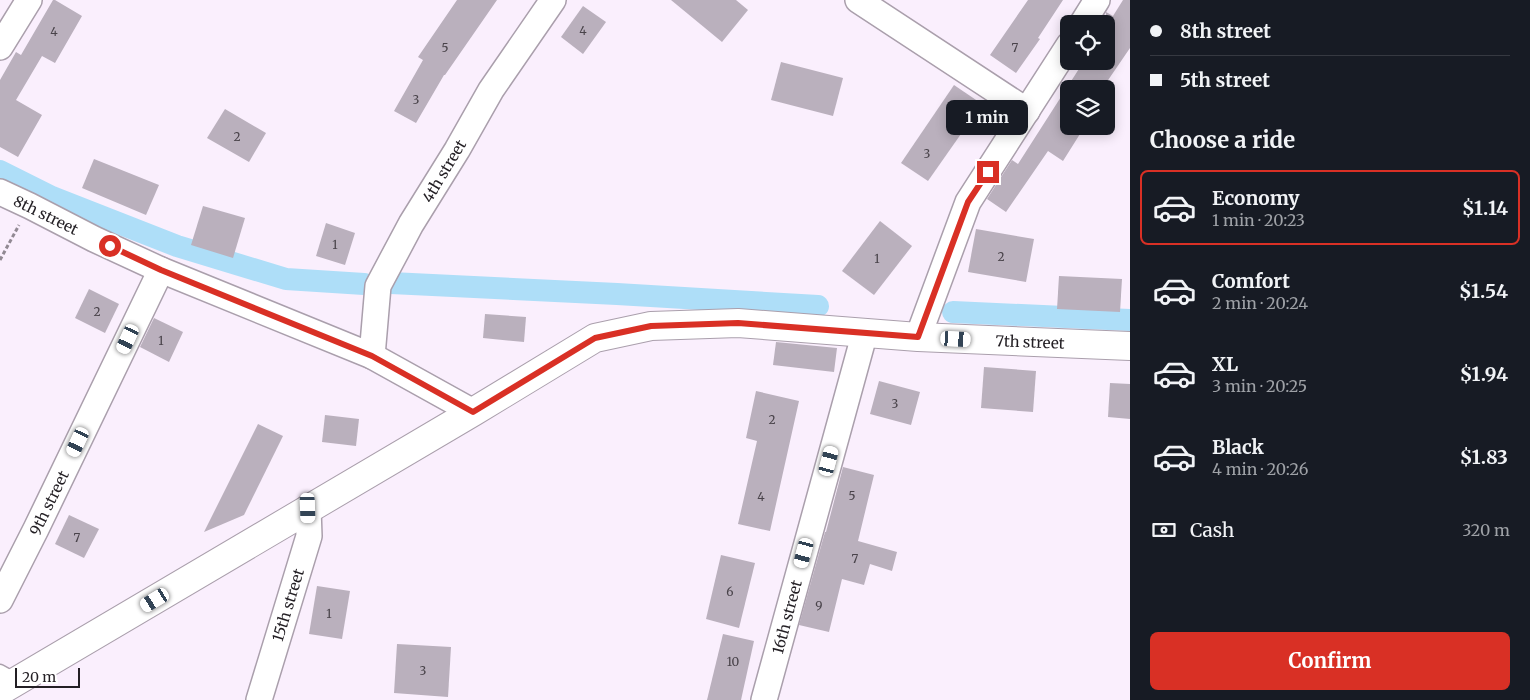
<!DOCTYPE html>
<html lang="en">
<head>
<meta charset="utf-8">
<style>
  body { margin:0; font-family:Merriweather,serif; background:#20242c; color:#f1f3f6; height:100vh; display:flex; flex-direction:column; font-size:19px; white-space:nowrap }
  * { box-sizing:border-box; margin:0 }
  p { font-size:16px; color:#9ea1a6 }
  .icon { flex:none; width:28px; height:28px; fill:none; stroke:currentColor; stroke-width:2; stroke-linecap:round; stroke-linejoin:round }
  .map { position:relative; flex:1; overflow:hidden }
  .details { display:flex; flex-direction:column; background:#171b24; width:400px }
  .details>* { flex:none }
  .hud { display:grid; align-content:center; height:110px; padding:0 20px; background:#171b24 }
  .tools { position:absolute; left:1060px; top:15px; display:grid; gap:10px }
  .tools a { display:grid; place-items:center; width:55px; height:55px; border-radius:8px; background:#171b24; box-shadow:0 2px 12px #0003; font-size:25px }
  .scale { position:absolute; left:15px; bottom:12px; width:65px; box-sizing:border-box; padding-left:5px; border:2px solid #231f24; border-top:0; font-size:14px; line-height:18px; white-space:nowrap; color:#231f24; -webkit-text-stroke:4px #fff; paint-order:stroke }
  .end { position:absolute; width:22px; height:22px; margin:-11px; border:6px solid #d93025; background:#fff; box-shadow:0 0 0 2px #fff }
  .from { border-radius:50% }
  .bubble { position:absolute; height:35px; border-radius:8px; background:#171b24; box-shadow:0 2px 12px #0003; font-size:16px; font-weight:700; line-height:35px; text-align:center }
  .car { position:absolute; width:15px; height:30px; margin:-15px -8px; border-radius:6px; box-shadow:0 0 4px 1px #0007; background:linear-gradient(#fff 24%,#345 0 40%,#fff 0 76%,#345 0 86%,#fff 0) }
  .hud b { display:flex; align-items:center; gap:18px; height:48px; font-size:19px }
  .hud b+b { border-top:1px solid #363941 }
  .hud i { width:12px; height:12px; background:#f1f3f6 }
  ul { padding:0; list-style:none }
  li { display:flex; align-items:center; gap:15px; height:75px; margin:0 10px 8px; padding:0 10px; border:2px solid transparent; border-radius:8px }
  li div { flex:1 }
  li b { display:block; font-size:19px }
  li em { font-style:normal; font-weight:700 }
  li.selected { border-color:#d93025 }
  li>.icon { width:45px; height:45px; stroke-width:1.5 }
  h2 { padding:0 20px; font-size:22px; line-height:60px }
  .pay { display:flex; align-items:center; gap:12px; height:55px; padding:0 20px; font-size:19px }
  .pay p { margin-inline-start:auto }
  .button { display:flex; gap:10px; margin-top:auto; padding:10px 20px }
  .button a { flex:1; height:58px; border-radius:8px; background:#d93025; color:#fff; font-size:20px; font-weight:700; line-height:58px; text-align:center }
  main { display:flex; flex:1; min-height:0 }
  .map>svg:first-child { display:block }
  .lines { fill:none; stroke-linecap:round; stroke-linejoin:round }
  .canal { stroke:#aedef8; stroke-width:22 }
  .building { fill:#bab0bd }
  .service-casing { stroke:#aa9fac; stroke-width:15 }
  .minor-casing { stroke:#aa9fac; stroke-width:28 }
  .secondary-casing { stroke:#aa9fac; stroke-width:30 }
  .path { stroke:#918993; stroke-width:3; stroke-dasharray:4 2.5; stroke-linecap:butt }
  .service { stroke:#fff; stroke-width:12 }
  .minor { stroke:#fff; stroke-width:25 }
  .secondary { stroke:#fff; stroke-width:28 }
  .route { stroke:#d93025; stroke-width:6 }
  .labels { text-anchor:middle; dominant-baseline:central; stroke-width:4; stroke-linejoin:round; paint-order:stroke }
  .number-label { font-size:12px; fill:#49434a }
  .street-label { font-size:15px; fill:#231f24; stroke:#fff }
</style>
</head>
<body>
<main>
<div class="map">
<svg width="1130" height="700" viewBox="0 0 1130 700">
  <rect width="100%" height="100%" fill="#faeffd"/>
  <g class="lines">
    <g class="canal">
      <path d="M0,171L52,197L177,246L286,279L364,284"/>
      <path d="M391,283L617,294L818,306"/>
      <path d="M953,312L1130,320"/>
    </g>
  </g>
  <g class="building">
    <path d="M53,0H55L82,16L55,63L42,56L16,100L42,115L18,157L0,147V80L16,52L21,55Z"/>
    <path d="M457,0H497L445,75H444L416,123L394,111L423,60L418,57Z"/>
    <path d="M671,0H736L748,10L722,42Z"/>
    <path d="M1028,0H1063L1038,38L1040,39L1016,73L990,55Z"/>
    <path d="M1123,0H1130V48L1102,89H1069V126H1085L1063,161L1048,151L1006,212L987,199L1012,160L1018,164L1084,61H1106V12L1113,16Z"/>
    <path d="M583,6L606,22L583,54L561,37Z"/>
    <path d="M781,62L843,78L833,116L771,100Z"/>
    <path d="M954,85L982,104L928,181L901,163Z"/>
    <path d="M225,109L266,133L249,162L207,138Z"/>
    <path d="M94,159L159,185L146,215L82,188Z"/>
    <path d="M203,206L245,218L233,258L191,245Z"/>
    <path d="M880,221L912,246L874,295L842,271Z"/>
    <path d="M326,223L355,233L345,265L316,256Z"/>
    <path d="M976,229L1034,239L1026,282L968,272Z"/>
    <path d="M1059,276L1122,279L1120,312L1057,309Z"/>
    <path d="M89,289L119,304L105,333L75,318Z"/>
    <path d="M485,314L526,317L524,342L483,338Z"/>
    <path d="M154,318L183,332L169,362L140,347Z"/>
    <path d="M776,342L837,348L834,372L773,365Z"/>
    <path d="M984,367L1036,371L1033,412L981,408Z"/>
    <path d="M879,381L920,392L911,425L870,414Z"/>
    <path d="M1110,383L1130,384V419L1108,417Z"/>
    <path d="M756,391L799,401L770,531L738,524L757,441L746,438Z"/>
    <path d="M325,415L359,419L356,446L322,442Z"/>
    <path d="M258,424L283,436L244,515L204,532Z"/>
    <path d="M843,467L874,475L858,541L897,552L892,571L870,564L864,585L842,579L829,632L799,625L825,532H826Z"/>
    <path d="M69,515L99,529L84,558L55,544Z"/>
    <path d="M721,555L755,563L739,628L706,619Z"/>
    <path d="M317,586L350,591L342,639L309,634Z"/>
    <path d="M723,634L754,641L741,700H707Z"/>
    <path d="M397,644L451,647L448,697L394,693Z"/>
  </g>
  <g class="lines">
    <g class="service-casing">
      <path id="service" d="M0,671L18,681"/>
    </g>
    <g class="minor-casing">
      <g id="minor">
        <path d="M858,0L1027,111"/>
        <path d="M1082,24L1097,0"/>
        <path d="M0,47L29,0"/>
        <path d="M0,192L30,206L94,239L161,270L372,356L473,412"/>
        <path d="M918,337L968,202L1069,45"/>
        <path d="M372,356L378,286L411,224L457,150L491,90L553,0"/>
        <path d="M0,600L36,529L161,270"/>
        <path d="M259,700L309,536L308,508"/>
        <path d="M764,700L865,332"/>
      </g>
    </g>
    <g class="secondary-casing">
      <path id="secondary" d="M0,691L473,412L595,338L651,326L738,323L918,337L1130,346"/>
    </g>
    <path class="path" d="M0,260L19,225"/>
    <use href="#service" class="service"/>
    <use href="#minor" class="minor"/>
    <use href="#secondary" class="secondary"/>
  </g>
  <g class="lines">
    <path class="route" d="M110,246L161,270L372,356L473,412L595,338L651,326L738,323L918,337L968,202L988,172"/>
  </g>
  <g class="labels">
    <g class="number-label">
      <text x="583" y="30">4</text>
      <text x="54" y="31">4</text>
      <text x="445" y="47">5</text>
      <text x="1015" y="47">7</text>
      <text x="416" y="99">3</text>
      <text x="237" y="136">2</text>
      <text x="927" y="153">3</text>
      <text x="335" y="244">1</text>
      <text x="1001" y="256">2</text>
      <text x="877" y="258">1</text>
      <text x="97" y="311">2</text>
      <text x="161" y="340">1</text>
      <text x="895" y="403">3</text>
      <text x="772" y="419">2</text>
      <text x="852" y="495">5</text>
      <text x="761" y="496">4</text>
      <text x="77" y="537">7</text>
      <text x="855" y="558">7</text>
      <text x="730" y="591">6</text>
      <text x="819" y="605">9</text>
      <text x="329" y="613">1</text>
      <text x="733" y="661">10</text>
      <text x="423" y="670">3</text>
    </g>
    <g class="street-label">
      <text transform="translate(444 171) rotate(-59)">4th street</text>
      <text transform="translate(46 215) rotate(26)">8th street</text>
      <text transform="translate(1030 342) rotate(2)">7th street</text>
      <text transform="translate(49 503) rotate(-64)">9th street</text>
      <text transform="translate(288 605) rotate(-73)">15th street</text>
      <text transform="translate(787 617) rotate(-75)">16th street</text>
    </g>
  </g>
</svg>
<div class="tools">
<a><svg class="icon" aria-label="locate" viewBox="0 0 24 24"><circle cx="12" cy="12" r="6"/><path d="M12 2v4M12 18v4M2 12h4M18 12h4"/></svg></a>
<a><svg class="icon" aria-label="layers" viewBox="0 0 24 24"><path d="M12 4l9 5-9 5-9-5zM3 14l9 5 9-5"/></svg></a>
</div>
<div class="scale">20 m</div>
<i class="end from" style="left:110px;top:246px"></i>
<i class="end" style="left:988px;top:172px"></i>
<div class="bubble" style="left:946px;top:100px;width:82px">1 min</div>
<i class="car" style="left:128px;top:339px;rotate:205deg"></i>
<i class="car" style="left:956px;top:339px;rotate:93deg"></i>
<i class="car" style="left:78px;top:442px;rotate:205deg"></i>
<i class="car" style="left:829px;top:461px;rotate:15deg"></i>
<i class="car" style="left:308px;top:508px;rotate:178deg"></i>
<i class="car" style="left:804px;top:553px;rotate:195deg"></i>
<i class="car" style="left:155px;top:600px;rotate:239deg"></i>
</div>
<section class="details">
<div class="hud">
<b><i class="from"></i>8th street</b>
<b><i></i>5th street</b>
</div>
<h2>Choose a ride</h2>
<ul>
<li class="selected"><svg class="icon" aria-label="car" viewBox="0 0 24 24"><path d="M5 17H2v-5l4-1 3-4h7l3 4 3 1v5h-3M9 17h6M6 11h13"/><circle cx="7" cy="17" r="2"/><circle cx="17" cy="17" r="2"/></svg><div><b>Economy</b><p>1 min · 20:23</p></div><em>$1.14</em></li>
<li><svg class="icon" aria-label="car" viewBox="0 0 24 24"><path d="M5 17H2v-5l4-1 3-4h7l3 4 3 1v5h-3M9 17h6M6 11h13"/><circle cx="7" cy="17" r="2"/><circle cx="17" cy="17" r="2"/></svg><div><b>Comfort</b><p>2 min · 20:24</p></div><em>$1.54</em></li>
<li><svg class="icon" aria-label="car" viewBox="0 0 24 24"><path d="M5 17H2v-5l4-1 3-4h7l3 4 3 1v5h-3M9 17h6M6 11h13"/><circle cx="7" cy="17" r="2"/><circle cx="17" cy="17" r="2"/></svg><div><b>XL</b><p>3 min · 20:25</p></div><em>$1.94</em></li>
<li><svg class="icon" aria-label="car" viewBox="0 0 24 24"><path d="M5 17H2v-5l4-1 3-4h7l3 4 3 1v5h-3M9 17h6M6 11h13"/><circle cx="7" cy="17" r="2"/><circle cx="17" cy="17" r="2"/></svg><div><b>Black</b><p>4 min · 20:26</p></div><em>$1.83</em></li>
</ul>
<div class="pay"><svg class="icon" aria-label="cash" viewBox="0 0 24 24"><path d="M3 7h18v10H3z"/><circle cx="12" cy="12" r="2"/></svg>Cash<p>320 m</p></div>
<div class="button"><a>Confirm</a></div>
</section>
</main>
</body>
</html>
